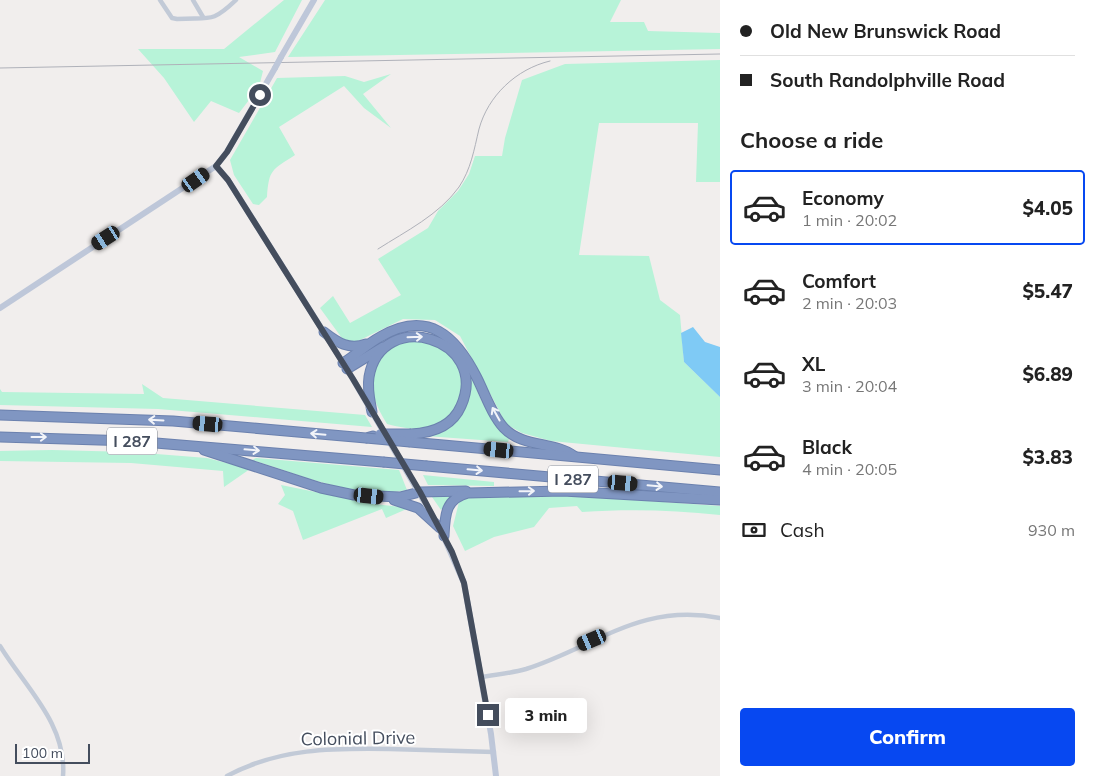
<!DOCTYPE html>
<html lang="en">
<head>
<meta charset="utf-8">
<style>
  body { margin:0; font-family:Mulish,sans-serif; background:#f2f2f2; color:#222; height:100vh; display:flex; flex-direction:column; font-size:19px; white-space:nowrap }
  * { box-sizing:border-box; margin:0 }
  p { font-size:16px; color:#767676 }
  .icon { flex:none; width:28px; height:28px; fill:none; stroke:currentColor; stroke-width:2; stroke-linecap:round; stroke-linejoin:round }
  .map { position:relative; flex:1; overflow:hidden }
  .side { display:flex; flex-direction:column; background:#fff; width:375px }
  .side>* { flex:none }
  .banner { display:grid; align-content:center; height:110px; padding:0 20px; background:#fff }
  .scale { position:absolute; left:15px; bottom:12px; width:75px; box-sizing:border-box; padding-left:5px; border:2px solid #444d5d; border-top:0; font-size:14px; line-height:18px; white-space:nowrap; color:#444d5d; -webkit-text-stroke:4px #fff; paint-order:stroke }
  .end { position:absolute; width:22px; height:22px; margin:-11px; border:6px solid #444d5d; background:#fff; box-shadow:0 0 0 2px #fff }
  .from { border-radius:50% }
  .bubble { position:absolute; height:35px; border-radius:5px; background:#fff; box-shadow:0 5px 20px #0002; font-size:16px; font-weight:800; line-height:35px; text-align:center }
  .car { position:absolute; width:15px; height:30px; margin:-15px -8px; border-radius:6px; box-shadow:0 0 4px 1px #0007; background:linear-gradient(#222 24%,#8ab4d8 0 40%,#222 0 76%,#8ab4d8 0 86%,#222 0) }
  .banner b { display:flex; align-items:center; gap:18px; height:48px; font-size:19px }
  .banner b+b { border-top:1px solid #e0e0e0 }
  .banner i { width:12px; height:12px; background:#222 }
  ul { padding:0; list-style:none }
  li { display:flex; align-items:center; gap:15px; height:75px; margin:0 10px 8px; padding:0 10px; border:2px solid transparent; border-radius:5px }
  li div { flex:1 }
  li b { display:block; font-size:19px }
  li em { font-style:normal; font-weight:800 }
  li.active { border-color:#0748f1 }
  li>.icon { width:45px; height:45px; stroke-width:1.5 }
  h2 { padding:0 20px; font-size:22px; line-height:60px }
  .pay { display:flex; align-items:center; gap:12px; height:55px; padding:0 20px; font-size:19px }
  .pay p { margin-inline-start:auto }
  .action { display:flex; gap:10px; margin-top:auto; padding:10px 20px }
  .action a { flex:1; height:58px; border-radius:5px; background:#0748f1; color:#fff; font-size:20px; font-weight:800; line-height:58px; text-align:center }
  main { display:flex; flex:1; min-height:0 }
  .map>svg:first-child { display:block }
  .green { fill:#b7f3d8 }
  .water { fill:#7fcaf5 }
  .lines { fill:none; stroke-linecap:round; stroke-linejoin:round }
  .highway-casing { stroke:#6b81ae; stroke-width:11 }
  .street { stroke:#c2cad7; stroke-width:4.5 }
  .secondary { stroke:#bec7d9; stroke-width:6 }
  .highway { stroke:#8096c2; stroke-width:9 }
  .rail { stroke:#afb1b9; stroke-width:1 }
  .highway-bridge-casing { stroke:#6b81ae; stroke-width:11; stroke-linecap:butt }
  .secondary-bridge { stroke:#bec7d9; stroke-width:6 }
  .highway-bridge { stroke:#8096c2; stroke-width:9 }
  .oneway { stroke:#f2f4f9 }
  .route { stroke:#444d5d; stroke-width:6 }
  .labels { text-anchor:middle; dominant-baseline:central; stroke-width:4; stroke-linejoin:round; paint-order:stroke }
  .shield { fill:#fff; stroke:#7c828e; stroke-width:1 }
  .shield-label { font-size:16px; font-weight:bold; fill:#444d5d }
  .street-label { font-size:18px; fill:#444d5d; stroke:#fff }
</style>
</head>
<body>
<main>
<div class="map">
<svg width="720" height="776" viewBox="0 0 720 776">
  <rect width="100%" height="100%" fill="#f1eeed"/>
  <g class="green">
    <path d="M284,0H302L275,52L239,57L263,71L259,87L239,113L211,101L194,122L164,78L138,49H224Z"/>
    <path d="M325,0H621L610,22H644L648,31L720,33V49L288,57Z"/>
    <path d="M720,60V182H696L698,123H599L579,255L649,256L660,300L680,315L684,362L720,397V457L551,441L522,433L506,424L460,336L435,320L403,319L356,342L344,341L320,308L333,296L350,323L401,295L378,259L428,228L438,211L458,191L469,174L475,156H502L505,138L522,80L565,64Z"/>
    <path d="M391,74L363,94L391,128L364,108L344,86L279,127L295,155C272,170 269,169 267,197L259,205L253,204L234,175L230,160L277,78L345,76L364,82Z"/>
    <path d="M405,341C419,341 435,342 446,351C474,372 462,426 426,429C413,430 399,427 387,424C365,388 363,361 405,341Z"/>
    <path d="M471,377L482,402L484,401L497,425L509,439L508,442L426,436L441,431L470,393Z"/>
    <path d="M142,384L163,398L365,415L372,427L158,409L0,405V389L2,392L144,394Z"/>
    <path d="M52,450L131,452L207,458L250,469L224,487L223,471L131,463L0,461V451Z"/>
    <path d="M256,458L399,470L407,490C356,500 301,475 252,460Z"/>
    <path d="M423,475L494,482V486L428,485Z"/>
    <path d="M281,485L375,504L409,508L386,518L382,509L303,540L293,511L278,504L285,495Z"/>
    <path d="M457,493L447,501L441,510L432,497Z"/>
    <path d="M467,496H578L720,506V515C673,510 629,509 582,512L577,506L549,508L534,527L494,537L465,551L453,526L459,502Z"/>
  </g>
  <path class="water" d="M693,327L705,342L720,347V397L684,362L681,333Z"/>
  <g class="lines">
    <g class="highway-casing">
      <g id="highway">
        <path d="M324,332C338,343 349,350 366,344"/>
        <path d="M343,363C356,355 367,344 380,337C428,309 456,336 477,378C485,394 492,415 504,428C523,448 554,441 574,456"/>
        <path d="M347,369L383,347"/>
        <path d="M372,412C370,401 367,389 369,377C381,306 491,338 461,406C452,427 432,433 411,434"/>
        <path d="M0,415L173,421L366,438L373,436"/>
        <path d="M0,437L132,441L383,462"/>
        <path d="M410,442L720,470"/>
        <path d="M204,450L321,488L354,495L400,497L420,492L466,491"/>
        <path d="M427,466L720,492"/>
        <path d="M394,500L418,508L440,528"/>
        <path d="M444,536C445,515 445,499 468,493L563,491L720,500"/>
      </g>
    </g>
    <g class="street">
      <path d="M160,0L172,18L177,19C210,17 211,24 236,0"/>
      <path d="M193,0L203,17"/>
      <path d="M0,646C25,687 67,724 63,776"/>
      <path d="M481,677C496,675 512,673 526,669C595,647 641,602 720,618"/>
      <path d="M227,776C279,748 333,748 390,749C425,750 459,751 494,752"/>
    </g>
    <g class="secondary">
      <path d="M281,57L314,0"/>
      <path d="M216,166L228,180L347,369L436,522"/>
      <path d="M0,308L216,166L227,152L275,68"/>
      <path d="M442,533L464,583L491,734L496,776"/>
    </g>
    <use href="#highway" class="highway"/>
    <g class="rail">
      <path d="M0,68L720,54"/>
      <path d="M378,249C406,231 439,215 459,187C471,169 474,150 479,129C488,96 516,69 550,61"/>
    </g>
    <g class="highway-bridge-casing">
      <g id="highway-bridge">
        <path d="M380,434H411"/>
        <path d="M366,438L410,442"/>
        <path d="M383,462L427,466"/>
      </g>
    </g>
    <path class="secondary-bridge" d="M275,68L281,57"/>
    <use href="#highway-bridge" class="highway-bridge"/>
  </g>
  <defs><path id="oneway-shaft" d="M-6 0H5M1.5-3L5.5 0L1.5 3" fill="none" stroke-width="1.6" stroke-linecap="round" stroke-linejoin="round" transform="scale(1.25)"/></defs>
  <g class="oneway">
    <use href="#oneway-shaft" transform="translate(415 337) rotate(-2)"/>
    <use href="#oneway-shaft" transform="translate(496 414) rotate(-119)"/>
    <use href="#oneway-shaft" transform="translate(156 420) rotate(-177)"/>
    <use href="#oneway-shaft" transform="translate(318 434) rotate(-175)"/>
    <use href="#oneway-shaft" transform="translate(39 437)"/>
    <use href="#oneway-shaft" transform="translate(252 450) rotate(5)"/>
    <use href="#oneway-shaft" transform="translate(475 470) rotate(5)"/>
    <use href="#oneway-shaft" transform="translate(655 486) rotate(5)"/>
    <use href="#oneway-shaft" transform="translate(527 491) rotate(-1)"/>
  </g>
  <g class="lines">
    <path class="route" d="M260,95L227,152L216,166L228,180L353,379L420,492L452,552L464,583L488,715"/>
  </g>
  <g class="labels">
    <g class="shield">
      <rect x="107" y="427.5" width="50" height="27" rx="4"/>
      <rect x="548" y="465.5" width="50" height="27" rx="4"/>
    </g>
    <g class="shield-label">
      <text x="132" y="441">I 287</text>
      <text x="573" y="479">I 287</text>
    </g>
    <g class="street-label">
      <text transform="translate(358 738) rotate(-1)">Colonial Drive</text>
    </g>
  </g>
</svg>
<div class="scale">100 m</div>
<i class="end from" style="left:260px;top:95px"></i>
<i class="end" style="left:488px;top:715px"></i>
<div class="bubble" style="left:505px;top:698px;width:82px">3 min</div>
<i class="car" style="left:196px;top:180px;rotate:55deg"></i>
<i class="car" style="left:106px;top:238px;rotate:237deg"></i>
<i class="car" style="left:208px;top:424px;rotate:275deg"></i>
<i class="car" style="left:499px;top:450px;rotate:276deg"></i>
<i class="car" style="left:623px;top:483px;rotate:95deg"></i>
<i class="car" style="left:369px;top:496px;rotate:96deg"></i>
<i class="car" style="left:592px;top:640px;rotate:247deg"></i>
</div>
<section class="side">
<div class="banner">
<b><i class="from"></i>Old New Brunswick Road</b>
<b><i></i>South Randolphville Road</b>
</div>
<h2>Choose a ride</h2>
<ul>
<li class="active"><svg class="icon" aria-label="car" viewBox="0 0 24 24"><path d="M5 17H2v-5l4-1 3-4h7l3 4 3 1v5h-3M9 17h6M6 11h13"/><circle cx="7" cy="17" r="2"/><circle cx="17" cy="17" r="2"/></svg><div><b>Economy</b><p>1 min · 20:02</p></div><em>$4.05</em></li>
<li><svg class="icon" aria-label="car" viewBox="0 0 24 24"><path d="M5 17H2v-5l4-1 3-4h7l3 4 3 1v5h-3M9 17h6M6 11h13"/><circle cx="7" cy="17" r="2"/><circle cx="17" cy="17" r="2"/></svg><div><b>Comfort</b><p>2 min · 20:03</p></div><em>$5.47</em></li>
<li><svg class="icon" aria-label="car" viewBox="0 0 24 24"><path d="M5 17H2v-5l4-1 3-4h7l3 4 3 1v5h-3M9 17h6M6 11h13"/><circle cx="7" cy="17" r="2"/><circle cx="17" cy="17" r="2"/></svg><div><b>XL</b><p>3 min · 20:04</p></div><em>$6.89</em></li>
<li><svg class="icon" aria-label="car" viewBox="0 0 24 24"><path d="M5 17H2v-5l4-1 3-4h7l3 4 3 1v5h-3M9 17h6M6 11h13"/><circle cx="7" cy="17" r="2"/><circle cx="17" cy="17" r="2"/></svg><div><b>Black</b><p>4 min · 20:05</p></div><em>$3.83</em></li>
</ul>
<div class="pay"><svg class="icon" aria-label="cash" viewBox="0 0 24 24"><path d="M3 7h18v10H3z"/><circle cx="12" cy="12" r="2"/></svg>Cash<p>930 m</p></div>
<div class="action"><a>Confirm</a></div>
</section>
</main>
</body>
</html>
